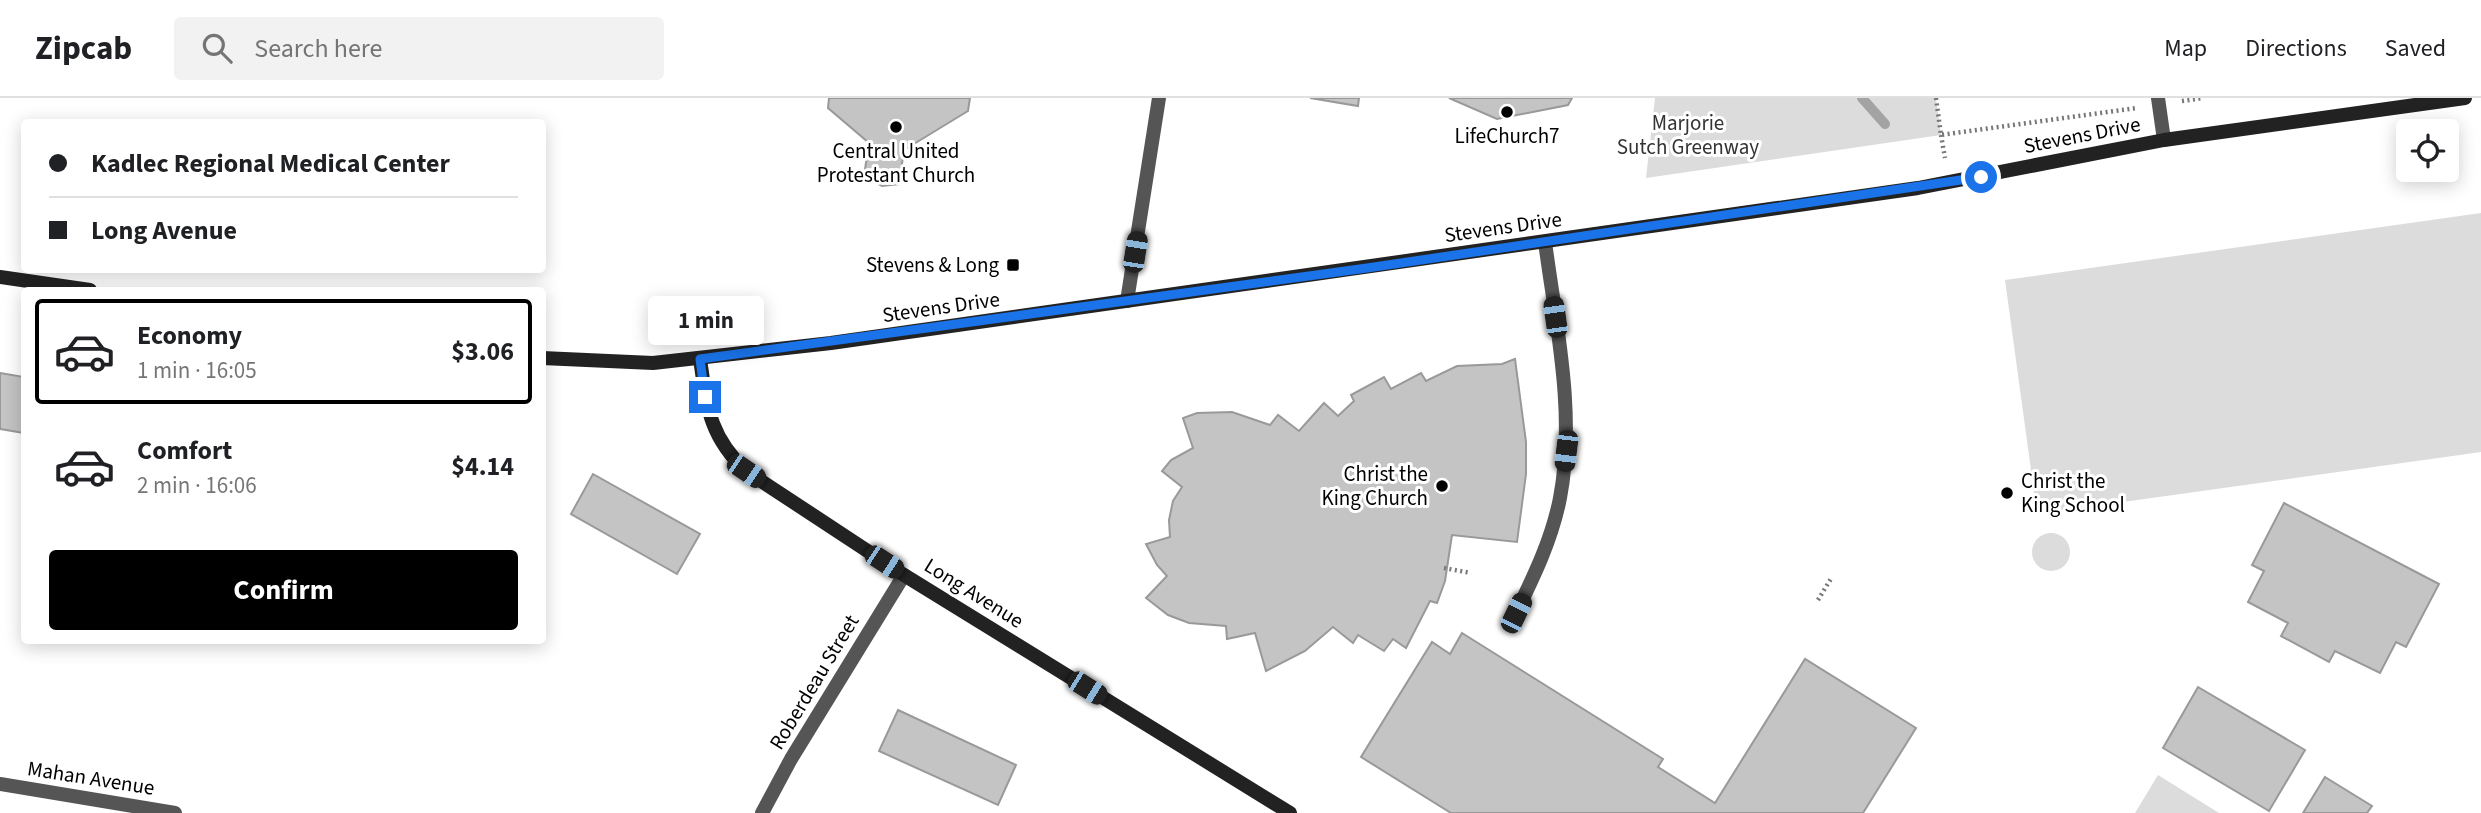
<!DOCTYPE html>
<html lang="en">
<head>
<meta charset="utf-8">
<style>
  body { margin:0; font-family:"Source Sans 3",sans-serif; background:#f2f2f2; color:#202124; height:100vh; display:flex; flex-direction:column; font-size:26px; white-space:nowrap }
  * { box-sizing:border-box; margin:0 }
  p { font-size:23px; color:#757577 }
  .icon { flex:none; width:38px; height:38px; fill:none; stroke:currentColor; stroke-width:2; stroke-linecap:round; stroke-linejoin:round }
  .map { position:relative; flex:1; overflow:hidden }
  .sheet { position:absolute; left:21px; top:189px; width:525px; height:357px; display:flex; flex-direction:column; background:#fff; border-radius:7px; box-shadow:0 4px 18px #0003 }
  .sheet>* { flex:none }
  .hud { position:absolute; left:21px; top:21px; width:525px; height:154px; border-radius:7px; box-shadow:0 4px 18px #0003; display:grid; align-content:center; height:154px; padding:0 28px; background:#fff }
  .tools { position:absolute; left:2396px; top:21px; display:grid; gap:14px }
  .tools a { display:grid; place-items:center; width:63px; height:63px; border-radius:7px; background:#fff; box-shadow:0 4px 18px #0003; font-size:35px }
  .end { position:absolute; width:32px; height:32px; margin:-16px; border:9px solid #1a73e8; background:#fff; box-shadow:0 0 0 4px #fff }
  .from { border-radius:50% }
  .bubble { position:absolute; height:49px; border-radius:7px; background:#fff; box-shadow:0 4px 18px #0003; font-size:23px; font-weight:700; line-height:49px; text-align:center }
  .car { position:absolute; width:21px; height:42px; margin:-21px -10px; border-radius:9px; box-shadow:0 0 5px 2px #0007; background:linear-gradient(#222 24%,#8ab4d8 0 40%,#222 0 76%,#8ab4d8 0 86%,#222 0) }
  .hud b { display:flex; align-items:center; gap:24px; height:66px; font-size:26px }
  .hud b+b { border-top:2px solid #e0e0e0 }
  .hud i { width:18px; height:18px; background:#202124 }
  ul { padding:12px 0 0; list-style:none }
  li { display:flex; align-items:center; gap:21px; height:105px; margin:0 14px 10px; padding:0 14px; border:4px solid transparent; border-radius:7px }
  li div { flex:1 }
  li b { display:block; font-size:26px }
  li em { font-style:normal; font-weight:700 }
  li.selected { border-color:#000 }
  li>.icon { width:63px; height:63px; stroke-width:1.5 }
  .button { display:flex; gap:14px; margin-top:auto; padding:14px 28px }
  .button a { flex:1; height:80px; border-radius:7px; background:#000; color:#fff; font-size:28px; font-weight:700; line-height:80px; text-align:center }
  header { display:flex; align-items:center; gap:42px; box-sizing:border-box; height:98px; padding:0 35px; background:#fff; border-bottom:2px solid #e0e0e0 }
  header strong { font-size:33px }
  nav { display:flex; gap:38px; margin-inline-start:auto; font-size:24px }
  .search { width:490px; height:63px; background:#f2f2f2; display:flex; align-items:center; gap:18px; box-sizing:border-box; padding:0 24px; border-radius:7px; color:#757577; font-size:26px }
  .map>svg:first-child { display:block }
  .green { fill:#dcdcdc }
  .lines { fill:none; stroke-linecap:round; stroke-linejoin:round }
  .stream { stroke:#a3a3a3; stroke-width:10 }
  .building { fill:#c4c4c4; stroke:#999; stroke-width:2 }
  .path { stroke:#777; stroke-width:4.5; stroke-dasharray:2 3.5; stroke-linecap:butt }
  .lane { stroke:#555; stroke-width:14 }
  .street { stroke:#555; stroke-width:14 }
  .secondary { stroke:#222; stroke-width:14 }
  .route { stroke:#1a73e8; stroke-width:9 }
  .poi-dot { fill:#000; stroke:#fff; stroke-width:2.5 }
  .labels { text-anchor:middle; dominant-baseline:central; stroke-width:6; stroke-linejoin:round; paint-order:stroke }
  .park-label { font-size:21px; fill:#333; stroke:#fff }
  .street-label { font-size:21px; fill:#000; stroke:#fff }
  .poi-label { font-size:21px; fill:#000; stroke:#fff }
</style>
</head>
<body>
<header>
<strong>Zipcab</strong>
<div class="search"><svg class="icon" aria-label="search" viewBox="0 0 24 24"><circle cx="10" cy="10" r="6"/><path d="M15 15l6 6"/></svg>Search here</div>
<nav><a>Map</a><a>Directions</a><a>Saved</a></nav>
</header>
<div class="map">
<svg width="2481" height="715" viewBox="0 0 2481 715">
  <rect width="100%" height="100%" fill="#fff"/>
  <g class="green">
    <path d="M1655,0H1936L1941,37L1646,80Z"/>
    <path d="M2481,115V354L2037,416L2005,182Z"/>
    <circle cx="2051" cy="454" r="19"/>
    <path d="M2158,677L2219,715H2135Z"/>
  </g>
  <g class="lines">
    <path class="stream" d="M1862,0L1885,26"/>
  </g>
  <g class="building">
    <path d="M829,0H970L968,13L904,52L899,86L882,88L864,78L869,45L828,10Z"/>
    <path d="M1310,0H1359L1358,8Z"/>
    <path d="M1449,0H1572L1568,7L1497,21Z"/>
    <path d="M1515,261L1526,344V376L1517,444L1452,437L1445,483L1437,505L1430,503L1406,550L1393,541L1384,553L1358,537L1353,545L1333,529L1305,553L1266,573L1255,535L1227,541L1226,528L1189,525L1168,517L1146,500L1167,478L1157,467L1146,446L1170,439L1169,422L1173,403L1182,389L1162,373L1171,362L1193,350L1183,320L1197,315L1232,314L1270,327L1278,317L1299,333L1324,305L1338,318L1354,303L1351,297L1384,279L1391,291L1421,275L1426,283L1457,268L1502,266Z"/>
    <path d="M0,275L24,279V335L0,331Z"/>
    <path d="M593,376L700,436L677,476L571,416Z"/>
    <path d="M2284,405L2439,486L2406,549L2396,544L2380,575L2335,553L2329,564L2281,538L2288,525L2248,504L2264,473L2252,467Z"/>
    <path d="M1462,535L1663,661L1658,669L1715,705L1805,561L1916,630L1863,715H1451L1361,659L1432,544L1450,556Z"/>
    <path d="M2198,589L2305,652L2269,713L2163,650Z"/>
    <path d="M898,612L1016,667L998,707L879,653Z"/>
    <path d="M2325,679L2372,708L2367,715H2303Z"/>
  </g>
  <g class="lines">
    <g class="path">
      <path d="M1936,0L1941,37L2136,10"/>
      <path d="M2182,3L2203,0"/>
      <path d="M1941,37L1945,60"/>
      <path d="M1444,470L1471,475"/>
      <path d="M1818,502L1832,479"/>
    </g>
    <g class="lane">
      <path d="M2158,0L2164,42"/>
      <path d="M1127,203L1159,0"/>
      <path d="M1516,515C1534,478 1552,441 1560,400C1576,316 1556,227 1545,144"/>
    </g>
    <g class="street">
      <path d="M0,686L175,715"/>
      <path d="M762,715L791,661L904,477"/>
    </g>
    <g class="secondary">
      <path d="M0,179L90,192"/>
      <path d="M542,260L653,265L831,245L1918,90L2164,42L2465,0"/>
      <path d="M700,261C707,309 709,338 746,373L904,477L1290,715"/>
    </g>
  </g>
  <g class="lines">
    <path class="route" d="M705,299L700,261L1367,170L1981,79"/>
  </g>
  <g class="poi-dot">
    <circle cx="1507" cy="14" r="7"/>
    <circle cx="896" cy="29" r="7"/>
    <rect x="1006" y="160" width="14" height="14" rx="3.5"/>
    <circle cx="1442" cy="388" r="7"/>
    <circle cx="2007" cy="395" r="7"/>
  </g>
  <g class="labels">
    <g class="park-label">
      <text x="1688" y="25">Marjorie<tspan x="1688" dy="24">Sutch Greenway</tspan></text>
    </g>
    <g class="street-label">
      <text transform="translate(2082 37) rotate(-11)">Stevens Drive</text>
      <text transform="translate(1503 129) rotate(-8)">Stevens Drive</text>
      <text transform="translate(941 209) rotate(-8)">Stevens Drive</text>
      <text transform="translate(974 495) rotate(32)">Long Avenue</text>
      <text transform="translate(814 584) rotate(-59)">Roberdeau Street</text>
      <text transform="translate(91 680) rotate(9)">Mahan Avenue</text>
    </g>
    <g class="poi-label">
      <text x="1507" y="38">LifeChurch7</text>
      <text x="896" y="53">Central United<tspan x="896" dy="24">Protestant Church</tspan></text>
      <text x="999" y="167" text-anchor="end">Stevens &amp; Long</text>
      <text x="1428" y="376" text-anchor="end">Christ the<tspan x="1428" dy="24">King Church</tspan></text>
      <text x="2021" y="383" text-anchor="start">Christ the<tspan x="2021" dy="24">King School</tspan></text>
    </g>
  </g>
</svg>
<div class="tools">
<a><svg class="icon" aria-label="locate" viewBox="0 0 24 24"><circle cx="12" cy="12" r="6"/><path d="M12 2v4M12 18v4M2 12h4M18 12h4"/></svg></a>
</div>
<i class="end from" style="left:1981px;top:79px"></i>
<i class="end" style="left:705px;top:299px"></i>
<div class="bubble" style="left:648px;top:198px;width:116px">1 min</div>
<i class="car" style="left:1135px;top:154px;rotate:9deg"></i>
<i class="car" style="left:1555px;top:219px;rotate:352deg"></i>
<i class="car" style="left:1566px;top:353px;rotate:187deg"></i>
<i class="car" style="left:746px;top:373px;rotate:124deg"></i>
<i class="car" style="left:884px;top:464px;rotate:123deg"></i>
<i class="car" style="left:1516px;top:515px;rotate:26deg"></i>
<i class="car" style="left:1087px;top:590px;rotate:122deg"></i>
<div class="hud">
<b><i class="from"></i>Kadlec Regional Medical Center</b>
<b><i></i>Long Avenue</b>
</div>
<section class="sheet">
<ul>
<li class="selected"><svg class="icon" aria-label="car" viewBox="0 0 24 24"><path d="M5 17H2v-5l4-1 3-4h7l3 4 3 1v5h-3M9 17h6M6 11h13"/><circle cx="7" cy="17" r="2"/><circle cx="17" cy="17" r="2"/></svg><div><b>Economy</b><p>1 min · 16:05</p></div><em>$3.06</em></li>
<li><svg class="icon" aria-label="car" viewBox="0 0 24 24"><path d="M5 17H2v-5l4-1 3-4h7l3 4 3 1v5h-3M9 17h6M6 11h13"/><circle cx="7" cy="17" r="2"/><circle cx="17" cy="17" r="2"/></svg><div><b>Comfort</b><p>2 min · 16:06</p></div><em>$4.14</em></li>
</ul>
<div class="button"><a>Confirm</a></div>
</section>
</div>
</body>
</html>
